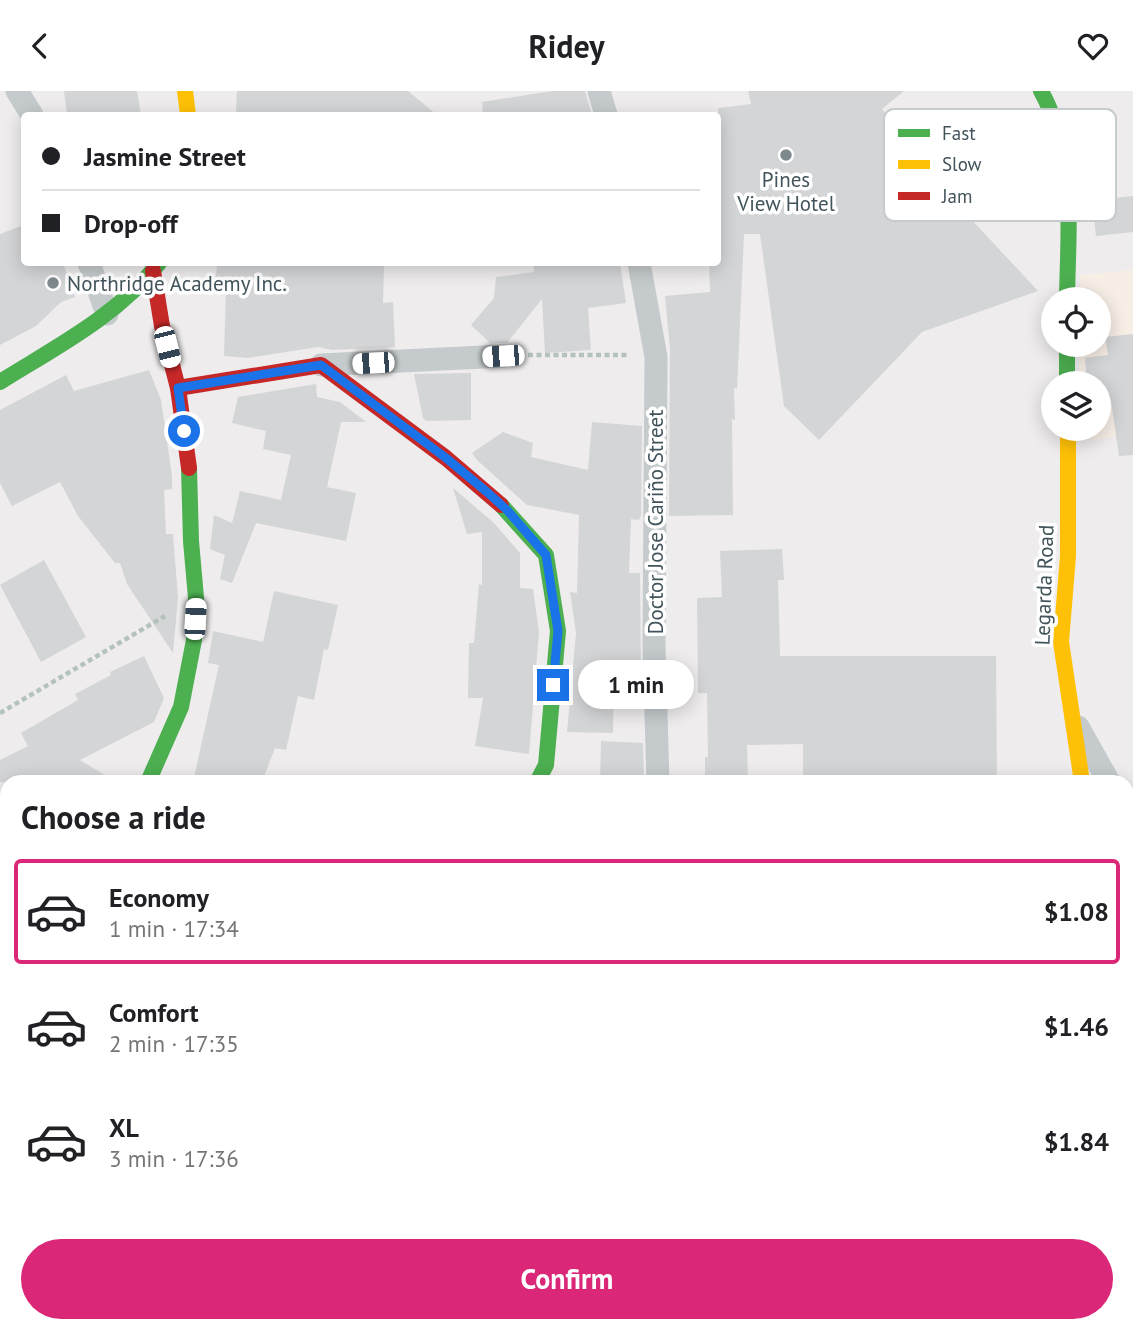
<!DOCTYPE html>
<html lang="en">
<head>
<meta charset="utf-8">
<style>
  body { margin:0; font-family:"PT Sans",sans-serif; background:#f2f2f2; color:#202124; height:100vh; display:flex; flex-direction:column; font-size:26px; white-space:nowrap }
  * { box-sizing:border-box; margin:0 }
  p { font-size:23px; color:#757577 }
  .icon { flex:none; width:38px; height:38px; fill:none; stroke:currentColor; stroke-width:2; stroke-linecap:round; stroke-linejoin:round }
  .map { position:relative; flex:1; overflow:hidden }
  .panel { position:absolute; left:0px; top:684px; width:1134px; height:558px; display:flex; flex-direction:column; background:#fff; border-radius:21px 21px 0 0; box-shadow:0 4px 18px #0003 }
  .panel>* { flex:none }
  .guide { position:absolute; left:21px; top:21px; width:700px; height:154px; border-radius:7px; box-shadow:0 4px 18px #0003; display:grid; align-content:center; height:154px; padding:0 21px; background:#fff }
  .fabs { position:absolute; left:1041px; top:196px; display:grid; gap:14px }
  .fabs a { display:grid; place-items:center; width:70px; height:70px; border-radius:50%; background:#fff; box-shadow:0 4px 18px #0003; font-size:35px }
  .end { position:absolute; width:32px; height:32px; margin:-16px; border:9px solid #1a73e8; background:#fff; box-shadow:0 0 0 4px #fff }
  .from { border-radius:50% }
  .bubble { position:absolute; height:49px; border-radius:24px; background:#fff; box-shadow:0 4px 18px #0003; font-size:23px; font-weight:700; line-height:49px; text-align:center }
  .car { position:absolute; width:21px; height:42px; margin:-21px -10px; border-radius:9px; box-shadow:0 0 5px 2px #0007; background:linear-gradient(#fff 24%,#345 0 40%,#fff 0 76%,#345 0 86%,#fff 0) }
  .guide b { display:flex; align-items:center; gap:24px; height:66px; font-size:26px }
  .guide b+b { border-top:2px solid #e0e0e0 }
  .guide i { width:18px; height:18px; background:#202124 }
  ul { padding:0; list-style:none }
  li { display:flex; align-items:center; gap:21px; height:105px; margin:0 14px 10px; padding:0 7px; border:4px solid transparent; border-radius:7px }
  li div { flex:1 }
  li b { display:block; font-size:26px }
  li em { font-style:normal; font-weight:700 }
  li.current { border-color:#db2777 }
  li>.icon { width:63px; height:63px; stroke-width:1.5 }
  h2 { padding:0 21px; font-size:32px; line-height:84px }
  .cta { display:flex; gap:14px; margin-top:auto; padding:14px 21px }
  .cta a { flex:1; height:80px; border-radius:42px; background:#db2777; color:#fff; font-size:28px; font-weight:700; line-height:80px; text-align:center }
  header { display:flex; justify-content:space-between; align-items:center; height:91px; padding:0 21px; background:#fff; font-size:32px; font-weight:700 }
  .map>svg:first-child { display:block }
  .commercial { fill:#f7eee6 }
  .building { fill:#d4d5d7 }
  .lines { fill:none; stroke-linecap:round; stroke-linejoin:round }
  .path { stroke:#b3c2bb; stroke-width:4.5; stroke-dasharray:5 3.5; stroke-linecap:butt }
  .street { stroke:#c5cacc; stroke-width:23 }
  .fast { stroke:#4caf50; stroke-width:16 }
  .slow { stroke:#ffc107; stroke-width:16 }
  .jam { stroke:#c62828; stroke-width:16 }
  .route { stroke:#1a73e8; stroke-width:9 }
  .poi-dot { fill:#7e898e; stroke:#fff; stroke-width:2.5 }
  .labels { text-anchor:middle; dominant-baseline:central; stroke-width:7; stroke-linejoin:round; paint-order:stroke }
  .poi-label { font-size:21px; fill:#42545b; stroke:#fff }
  .street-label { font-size:21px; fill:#42545b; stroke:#fff }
  .key { fill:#fff; stroke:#c6ccce; stroke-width:2 }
  .key-label { font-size:19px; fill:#42545b }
</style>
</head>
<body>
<header><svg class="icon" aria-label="back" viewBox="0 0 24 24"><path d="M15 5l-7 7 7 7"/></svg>Ridey<svg class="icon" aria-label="heart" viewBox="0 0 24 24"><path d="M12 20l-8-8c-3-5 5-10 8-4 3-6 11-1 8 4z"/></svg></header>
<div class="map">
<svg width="1133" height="1242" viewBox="0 0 1133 1242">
  <rect width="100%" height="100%" fill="#eeeced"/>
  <path class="commercial" d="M1133,179V344L1093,349L1090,338H1099V292H1080L1078,254H1099V208H1080V184Z"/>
  <g class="building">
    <path d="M64,0H137L141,24H67Z"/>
    <path d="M237,0H408L437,24H277L236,21Z"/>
    <path d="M552,0H585L592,24H483L482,11Z"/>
    <path d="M748,0H904L882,18L971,128L1038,200L922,241L819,349L784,315L760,143H744L737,298L734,297L735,329L732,328L733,424L669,425L670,258L665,205L710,201L709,172H718V17L751,13Z"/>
    <path d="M1133,105V141L1096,145L1092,109Z"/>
    <path d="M24,134V172H63L75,206L61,211L36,235L0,254V143Z"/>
    <path d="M217,172H285L331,175V172H384L383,212L393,211L395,256L332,259L318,256L247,267L224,265L226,198L215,197Z"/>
    <path d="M533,172H620L626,212L588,217L591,259L545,262L542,208L507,252H490L471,234L494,207L496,186L534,181Z"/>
    <path d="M1133,243V364L1119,365L1111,310L1099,312V292H1087L1085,267L1108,264L1105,246Z"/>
    <path d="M149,279L161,309L172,385V398L164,399L166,443H173L178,507L173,562L127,493L120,472H115L78,425L60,391L12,415L0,392V319L66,284L74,300Z"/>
    <path d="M471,282V329L426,330L423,327L414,283Z"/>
    <path d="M316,293L317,306L340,311L366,331H341L327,396L356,402L346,450L256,432L232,492L220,488L225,464L210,458L214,424L232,432L240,400L281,409L291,364L263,358L266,340L232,332L238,306Z"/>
    <path d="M592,331L642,335L641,425L639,429L631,428L629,482H640L641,589L614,588L613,642L567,641L576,542L570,501L577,502L579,424L527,414L477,369L472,362L503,341L533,352L531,366L588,379Z"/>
    <path d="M453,397L494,432L520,462V497L533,498L539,541L529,663L475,655L483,607H468L469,552H474L479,493L482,494V441L467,443Z"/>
    <path d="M782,458L784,489H778L780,565H996L997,691H803V653L747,654L748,691H705V666H708L707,602H698L697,507L722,506L720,460Z"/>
    <path d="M44,469L86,546L41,571L0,494Z"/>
    <path d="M274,500L338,514L328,559L324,558L314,609L298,605L286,659L275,657L262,691H193L219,574L208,572L213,540L263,551Z"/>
    <path d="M144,565L164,607L154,631L80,669L116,691H0V669L28,655L21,642L78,609L75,603L111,584L110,581Z"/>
    <path d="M601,650L643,652L644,691H600Z"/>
  </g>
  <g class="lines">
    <g class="path">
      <path d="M528,264H630"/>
      <path d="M0,622L165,525"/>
    </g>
    <g class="street">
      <path d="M17,0L32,24"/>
      <path d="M599,0L606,24"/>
      <path d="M89,172L107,223"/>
      <path d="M639,172L656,266L654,554L658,691"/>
      <path d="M321,274L503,265"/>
      <path d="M1078,636L1109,691"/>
      <path d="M1127,723L1133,734"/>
      <path d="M660,1236L668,1242"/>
      <path d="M347,1242L356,1236"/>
    </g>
    <g class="fast">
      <path d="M1041,0C1077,66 1068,135 1067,208"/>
      <path d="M1067,254V292"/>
      <path d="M0,291C56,256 117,225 159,172"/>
      <path d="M501,414L546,464L558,540L546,674L537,691"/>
      <path d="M148,691L181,616L194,549L196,507L191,450L189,377"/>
    </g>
    <g class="slow">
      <path d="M185,0L188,24"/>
      <path d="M1068,338V465L1061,551L1082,691"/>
      <path d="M1127,864L1133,887"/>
      <path d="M1127,1029L1133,1022"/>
      <path d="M850,1242L858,1236"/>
    </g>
    <g class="jam">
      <path d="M153,180L162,235L178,297L189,377"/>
      <path d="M178,297L321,274L446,367L501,414"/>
    </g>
  </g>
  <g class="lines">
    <path class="route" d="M184,340L178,297L321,274L446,367L487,401L507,419L546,464L558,540L553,594"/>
  </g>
  <g class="poi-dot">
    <circle cx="786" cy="64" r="7"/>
    <circle cx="53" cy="192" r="7"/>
  </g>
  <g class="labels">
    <g class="poi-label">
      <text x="786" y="88">Pines<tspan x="786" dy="24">View Hotel</tspan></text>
      <text x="67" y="192" text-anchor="start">Northridge Academy Inc.</text>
    </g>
    <g class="street-label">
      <text transform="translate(655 431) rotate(-90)">Doctor Jose Cariño Street</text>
      <text transform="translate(1044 494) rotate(-88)">Legarda Road</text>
    </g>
  </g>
  <rect x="884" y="18" width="232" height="112" rx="10" class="key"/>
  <rect x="898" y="38" width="32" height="8" fill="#4caf50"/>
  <rect x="898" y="69" width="32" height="9" fill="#ffc107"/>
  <rect x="898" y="101" width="32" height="8" fill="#c62828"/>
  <g class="key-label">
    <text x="942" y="49">Fast</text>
    <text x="942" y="80">Slow</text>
    <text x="942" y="112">Jam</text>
  </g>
</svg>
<div class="fabs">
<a><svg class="icon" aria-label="locate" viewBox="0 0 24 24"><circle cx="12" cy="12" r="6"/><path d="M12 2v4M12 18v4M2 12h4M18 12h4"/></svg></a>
<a><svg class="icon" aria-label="layers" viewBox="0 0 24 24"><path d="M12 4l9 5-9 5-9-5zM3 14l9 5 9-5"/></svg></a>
</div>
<i class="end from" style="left:184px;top:340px"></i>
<i class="end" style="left:553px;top:594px"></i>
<div class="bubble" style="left:578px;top:569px;width:116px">1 min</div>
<i class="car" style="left:167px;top:256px;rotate:166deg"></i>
<i class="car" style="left:503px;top:265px;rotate:267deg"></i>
<i class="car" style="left:373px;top:272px;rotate:267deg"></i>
<i class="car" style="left:195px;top:528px;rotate:3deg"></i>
<div class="guide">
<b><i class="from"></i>Jasmine Street</b>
<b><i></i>Drop-off</b>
</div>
<section class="panel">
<h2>Choose a ride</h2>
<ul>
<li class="current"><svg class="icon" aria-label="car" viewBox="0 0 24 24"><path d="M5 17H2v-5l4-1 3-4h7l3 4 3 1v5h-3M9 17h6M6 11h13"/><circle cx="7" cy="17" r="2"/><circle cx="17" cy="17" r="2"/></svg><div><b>Economy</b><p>1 min · 17:34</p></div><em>$1.08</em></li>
<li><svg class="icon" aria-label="car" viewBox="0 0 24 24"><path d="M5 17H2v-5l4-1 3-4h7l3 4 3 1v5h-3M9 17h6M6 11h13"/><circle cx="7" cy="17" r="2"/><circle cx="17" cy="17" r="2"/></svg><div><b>Comfort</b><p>2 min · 17:35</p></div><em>$1.46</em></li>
<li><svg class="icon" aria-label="car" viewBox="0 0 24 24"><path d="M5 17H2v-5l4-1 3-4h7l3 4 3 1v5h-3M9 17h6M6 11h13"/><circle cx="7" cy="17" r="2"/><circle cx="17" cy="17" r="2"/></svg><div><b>XL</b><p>3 min · 17:36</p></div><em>$1.84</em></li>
</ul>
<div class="cta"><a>Confirm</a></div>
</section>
</div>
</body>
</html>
